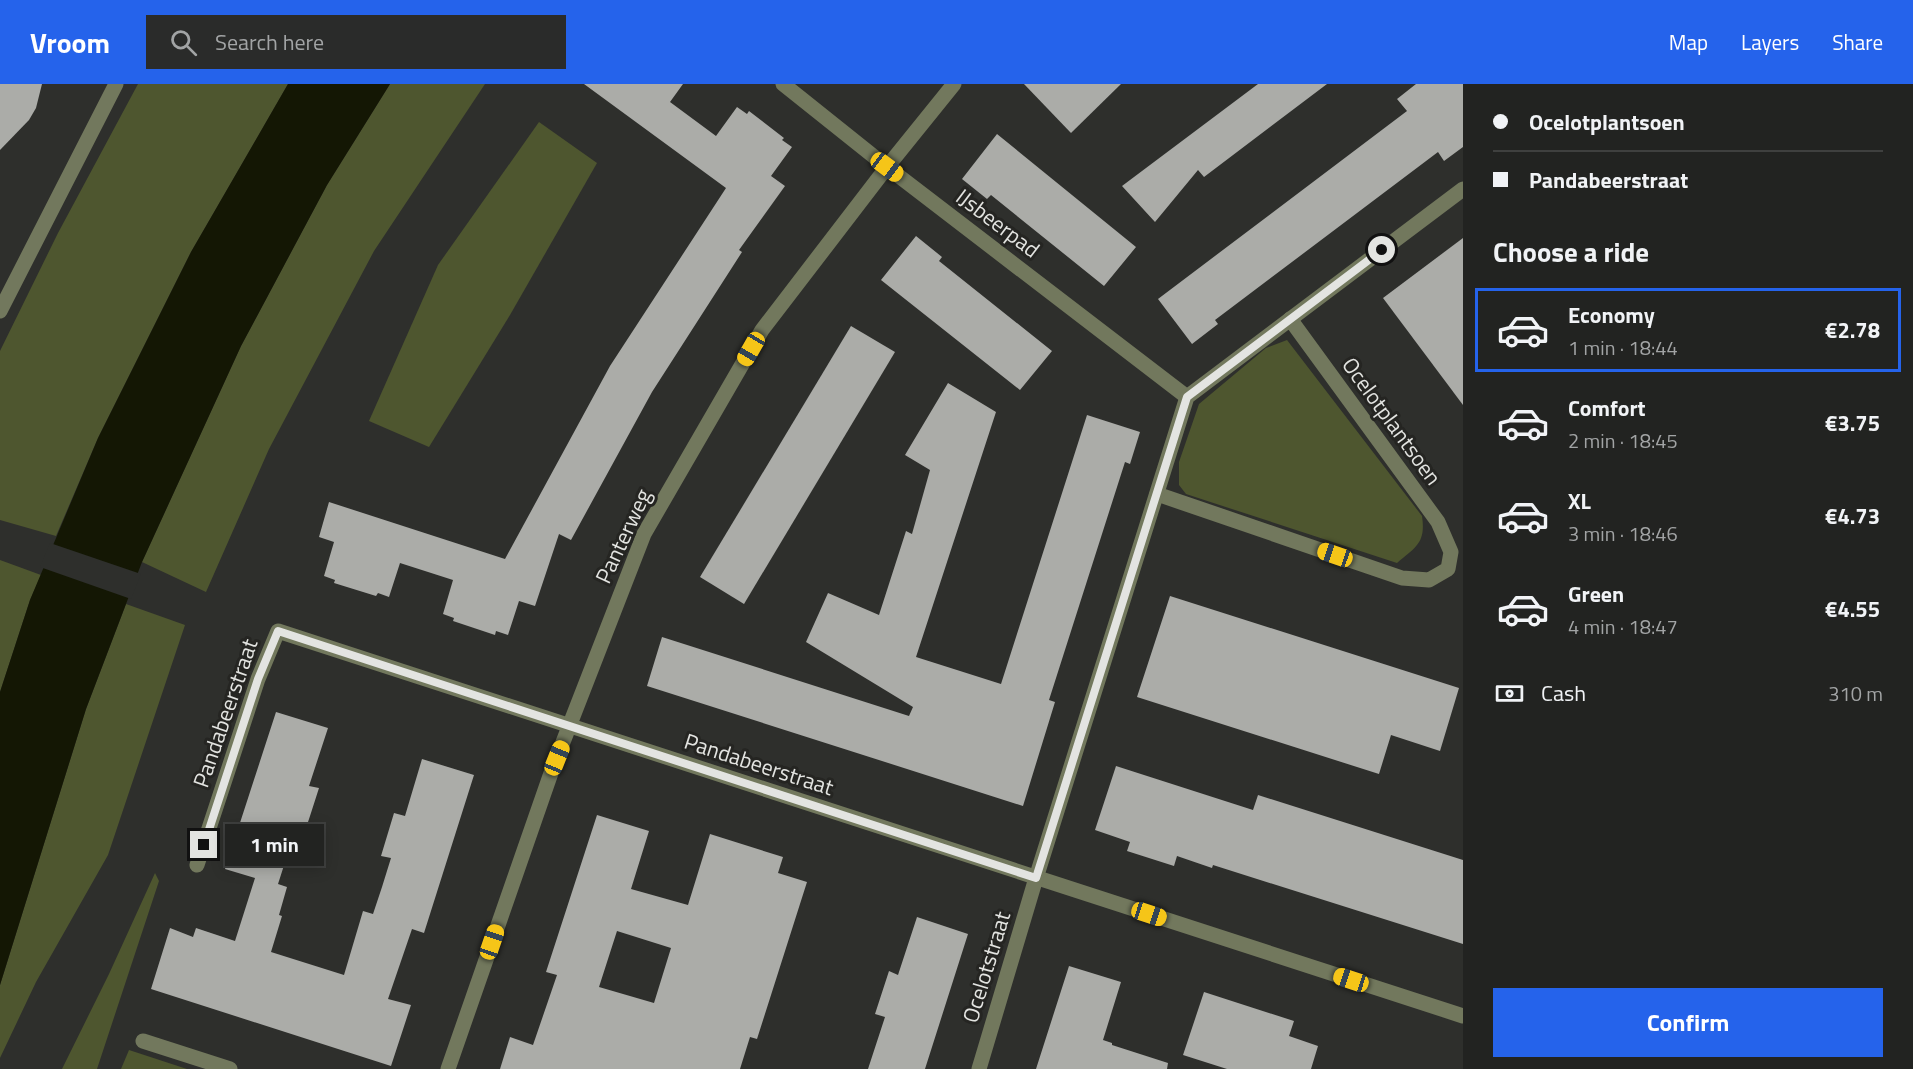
<!DOCTYPE html>
<html lang="en">
<head>
<meta charset="utf-8">
<style>
  body { margin:0; font-family:"Titillium Web",sans-serif; background:#2a2b2a; color:#f1f3f6; height:100vh; display:flex; flex-direction:column; font-size:22px; white-space:nowrap }
  * { box-sizing:border-box; margin:0 }
  p { font-size:20px; color:#a2a4a5 }
  .icon { flex:none; width:33px; height:33px; fill:none; stroke:currentColor; stroke-width:2; stroke-linecap:round; stroke-linejoin:round }
  .map { position:relative; flex:1; overflow:hidden }
  .sheet { display:flex; flex-direction:column; background:#222321; width:450px }
  .sheet>* { flex:none }
  .banner { display:grid; align-content:center; height:132px; padding:0 30px; background:#222321 }
  .end { position:absolute; width:27px; height:27px; margin:-14px; border:8px solid #e3e4e1; background:#111; box-shadow:0 0 0 3px #111 }
  .from { border-radius:50% }
  .bubble { position:absolute; height:42px; border-radius:0px; background:#222321; box-shadow:0 3px 15px #0003,0 0 0 2px #3f403f; font-size:20px; font-weight:700; line-height:42px; text-align:center }
  .car { position:absolute; width:18px; height:36px; margin:-18px -9px; border-radius:8px; box-shadow:0 0 4px 2px #0007; background:linear-gradient(#f5c518 24%,#345 0 40%,#f5c518 0 76%,#345 0 86%,#f5c518 0) }
  .banner b { display:flex; align-items:center; gap:21px; height:57px; font-size:22px }
  .banner b+b { border-top:2px solid #3f403f }
  .banner i { width:15px; height:15px; background:#f1f3f6 }
  ul { padding:0; list-style:none }
  li { display:flex; align-items:center; gap:18px; height:84px; margin:0 12px 9px; padding:0 18px; border:3px solid transparent; border-radius:0px }
  li div { flex:1 }
  li b { display:block; font-size:22px }
  li em { font-style:normal; font-weight:700 }
  li.on { border-color:#2563eb }
  li>.icon { width:54px; height:54px; stroke-width:1.5 }
  h2 { padding:0 30px; font-size:27px; line-height:72px }
  .pay { display:flex; align-items:center; gap:15px; height:66px; padding:0 30px; font-size:22px }
  .pay p { margin-inline-start:auto }
  .primary-button { display:flex; gap:12px; margin-top:auto; padding:12px 30px }
  .primary-button a { flex:1; height:69px; border-radius:0px; background:#2563eb; color:#fff; font-size:24px; font-weight:700; line-height:69px; text-align:center }
  header { display:flex; align-items:center; gap:36px; box-sizing:border-box; height:84px; padding:0 30px; background:#2563eb; color:#fff }
  header strong { font-size:28px }
  nav { display:flex; gap:33px; margin-inline-start:auto; font-size:21px }
  .search { width:420px; height:54px; background:#2a2b2a; display:flex; align-items:center; gap:15px; box-sizing:border-box; padding:0 21px; border-radius:0px; color:#a2a4a5; font-size:22px }
  main { display:flex; flex:1; min-height:0 }
  .map>svg:first-child { display:block }
  .green { fill:#4e562f }
  .water { fill:#141704 }
  .pier { fill:#2e2f2c }
  .building { fill:#abaca8; fill-rule:evenodd }
  .lines { fill:none; stroke-linecap:round; stroke-linejoin:round }
  .minor { stroke:#72785d; stroke-width:15 }
  .route { stroke:#e3e4e1; stroke-width:8 }
  .labels { text-anchor:middle; dominant-baseline:central; stroke-width:6; stroke-linejoin:round; paint-order:stroke }
  .street-label { font-size:22px; fill:#e3e4e1; stroke:#252522 }
</style>
</head>
<body>
<header>
<strong>Vroom</strong>
<div class="search"><svg class="icon" aria-label="search" viewBox="0 0 24 24"><circle cx="10" cy="10" r="6"/><path d="M15 15l6 6"/></svg>Search here</div>
<nav><a>Map</a><a>Layers</a><a>Share</a></nav>
</header>
<main>
<div class="map">
<svg width="1463" height="985" viewBox="0 0 1463 985">
  <rect width="100%" height="100%" fill="#2e2f2c"/>
  <g class="green">
    <path d="M138,0H288L191,168L98,354L56,452L0,436V267L58,149Z"/>
    <path d="M390,0H485L374,167L269,365L206,508L142,478L241,262L327,101Z"/>
    <path d="M539,38L597,79L510,231L429,363L369,337L438,181Z"/>
    <path d="M1287,256L1422,432C1426,459 1416,463 1397,479L1186,410L1179,401V378L1199,320L1266,264Z"/>
    <path d="M0,476L41,491L30,516L0,608Z"/>
    <path d="M126,520L185,541L108,771L36,898L0,974V901L86,625Z"/>
    <path d="M155,789L159,797L97,985H62L109,890Z"/>
    <path d="M129,966L187,985H121Z"/>
  </g>
  <path class="water" d="M288,0H390L327,101L241,262L142,478L86,625L0,901V608L30,516L98,354L191,168Z"/>
  <path class="pier" d="M50,459L141,490L131,515L40,483Z"/>
  <g class="building">
    <path d="M0,0H42L36,24L29,36L0,66Z"/>
    <path d="M584,0H683L670,18L716,52L737,23L747,30L749,27L784,54L782,56L792,63L771,92L785,102L739,166L742,168L652,308L571,456L559,450L535,522L519,517L508,551L496,547L495,551L453,537L454,534L443,530L453,496L400,479L389,513L378,509L376,512L334,499L335,496L324,492L334,458L319,453L329,418L505,475L610,282L726,104Z"/>
    <path d="M1024,0H1121L1071,49Z"/>
    <path d="M1258,0H1327L1204,93L1198,86L1155,138L1122,102Z"/>
    <path d="M1416,0H1463V63L1444,77L1438,68L1215,236L1218,240L1192,260L1158,215L1407,27L1397,15Z"/>
    <path d="M997,50L1136,163L1104,202L991,111L987,115L962,95Z"/>
    <path d="M916,152L942,173L939,177L1052,267L1020,306L881,196Z"/>
    <path d="M1463,154V321L1383,214Z"/>
    <path d="M851,242L895,268L744,520L700,493Z"/>
    <path d="M948,299L996,328L916,573L1001,600L1087,331L1140,348L1130,380L1125,378L1049,616L1055,618L1023,722L647,602L662,553L909,632L913,623L806,558L828,509L879,531L906,447L912,450L930,386L905,371Z"/>
    <path d="M1170,512L1459,604L1440,667L1391,651L1379,690L1137,613Z"/>
    <path d="M276,628L328,644L309,702L319,704L310,732L305,747L296,744L278,800L287,803L279,831L282,832L271,868L344,891L363,827L373,830L382,803L391,774L381,772L394,729L405,732L422,675L474,691L424,849L412,845L388,915L411,921L391,982L151,905L170,844L193,853L196,844L235,857L255,794L225,785Z"/>
    <path d="M1116,682L1253,726L1258,711L1463,776V860L1213,781L1212,784L1177,772L1174,782L1127,767L1130,758L1095,746Z"/>
    <path d="M597,731L649,747L631,805L688,821L710,750L783,773L778,789L807,798L757,955L750,953L740,985H500L510,953L533,961L557,891L546,888ZM617,847L671,864L654,919L599,903Z"/>
    <path d="M917,833L968,850L925,985H868L885,933L875,930L889,887L898,891Z"/>
    <path d="M1069,882L1121,898L1103,956L1112,959V961L1168,979L1167,985H1036Z"/>
    <path d="M1204,908L1294,937L1289,952L1318,962L1311,985H1227L1183,971Z"/>
  </g>
  <g class="lines">
    <g class="minor">
      <path d="M783,0L887,83L1187,313"/>
      <path d="M0,227L116,0"/>
      <path d="M1157,410L1402,494L1429,496L1448,485L1451,468L1438,438L1290,235"/>
      <path d="M197,781L258,595L278,547L1463,932"/>
      <path d="M143,957L230,985"/>
      <path d="M448,985L551,689L644,450L762,246L887,83L954,0"/>
      <path d="M979,985L1036,794L1187,313L1463,105"/>
    </g>
  </g>
  <g class="lines">
    <path class="route" d="M204,761L258,595L278,547L1036,794L1187,313L1382,166"/>
  </g>
  <g class="labels">
    <g class="street-label">
      <text transform="translate(998 139) rotate(37)">IJsbeerpad</text>
      <text transform="translate(1392 337) rotate(54)">Ocelotplantsoen</text>
      <text transform="translate(623 452) rotate(-65)">Panterweg</text>
      <text transform="translate(225 629) rotate(-71)">Pandabeerstraat</text>
      <text transform="translate(759 680) rotate(18)">Pandabeerstraat</text>
      <text transform="translate(986 883) rotate(-73)">Ocelotstraat</text>
    </g>
  </g>
</svg>
<i class="end from" style="left:1382px;top:166px"></i>
<i class="end" style="left:204px;top:761px"></i>
<div class="bubble" style="left:225px;top:740px;width:99px">1 min</div>
<i class="car" style="left:887px;top:83px;rotate:127deg"></i>
<i class="car" style="left:751px;top:265px;rotate:210deg"></i>
<i class="car" style="left:1335px;top:471px;rotate:289deg"></i>
<i class="car" style="left:557px;top:674px;rotate:22deg"></i>
<i class="car" style="left:1149px;top:830px;rotate:108deg"></i>
<i class="car" style="left:492px;top:858px;rotate:19deg"></i>
<i class="car" style="left:1351px;top:896px;rotate:288deg"></i>
</div>
<section class="sheet">
<div class="banner">
<b><i class="from"></i>Ocelotplantsoen</b>
<b><i></i>Pandabeerstraat</b>
</div>
<h2>Choose a ride</h2>
<ul>
<li class="on"><svg class="icon" aria-label="car" viewBox="0 0 24 24"><path d="M5 17H2v-5l4-1 3-4h7l3 4 3 1v5h-3M9 17h6M6 11h13"/><circle cx="7" cy="17" r="2"/><circle cx="17" cy="17" r="2"/></svg><div><b>Economy</b><p>1 min · 18:44</p></div><em>€2.78</em></li>
<li><svg class="icon" aria-label="car" viewBox="0 0 24 24"><path d="M5 17H2v-5l4-1 3-4h7l3 4 3 1v5h-3M9 17h6M6 11h13"/><circle cx="7" cy="17" r="2"/><circle cx="17" cy="17" r="2"/></svg><div><b>Comfort</b><p>2 min · 18:45</p></div><em>€3.75</em></li>
<li><svg class="icon" aria-label="car" viewBox="0 0 24 24"><path d="M5 17H2v-5l4-1 3-4h7l3 4 3 1v5h-3M9 17h6M6 11h13"/><circle cx="7" cy="17" r="2"/><circle cx="17" cy="17" r="2"/></svg><div><b>XL</b><p>3 min · 18:46</p></div><em>€4.73</em></li>
<li><svg class="icon" aria-label="car" viewBox="0 0 24 24"><path d="M5 17H2v-5l4-1 3-4h7l3 4 3 1v5h-3M9 17h6M6 11h13"/><circle cx="7" cy="17" r="2"/><circle cx="17" cy="17" r="2"/></svg><div><b>Green</b><p>4 min · 18:47</p></div><em>€4.55</em></li>
</ul>
<div class="pay"><svg class="icon" aria-label="cash" viewBox="0 0 24 24"><path d="M3 7h18v10H3z"/><circle cx="12" cy="12" r="2"/></svg>Cash<p>310 m</p></div>
<div class="primary-button"><a>Confirm</a></div>
</section>
</main>
</body>
</html>
